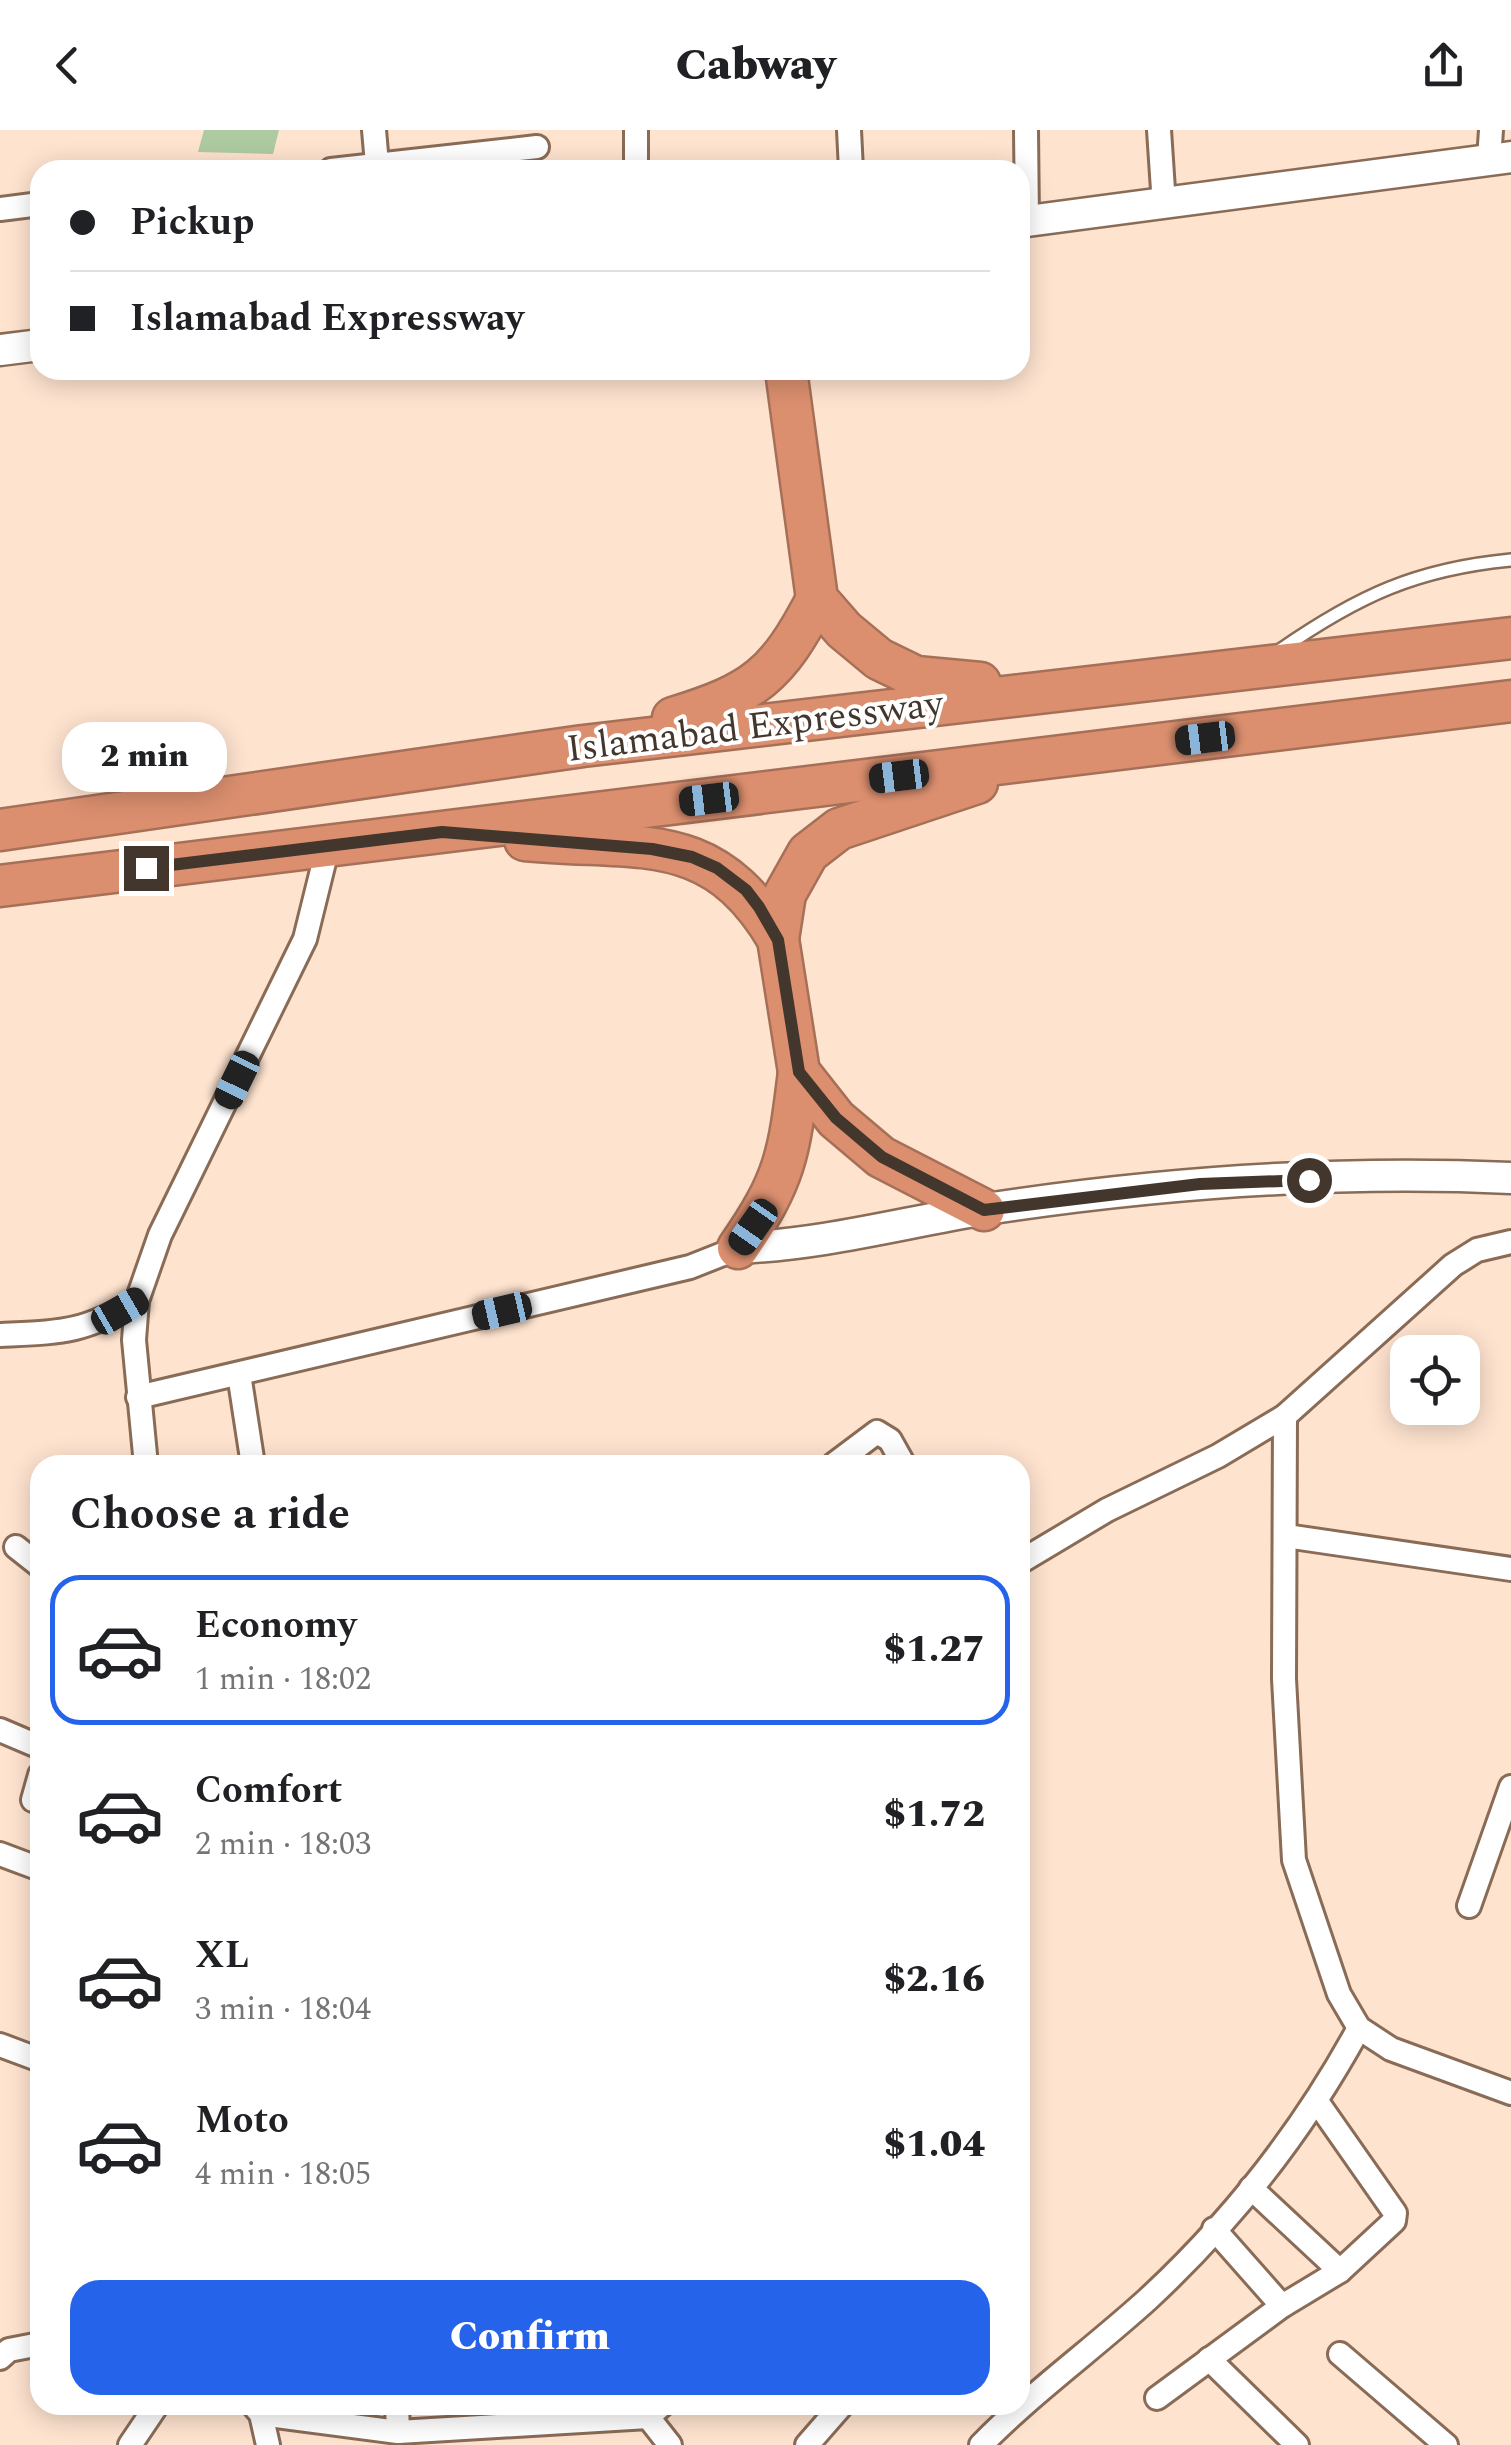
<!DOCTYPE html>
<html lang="en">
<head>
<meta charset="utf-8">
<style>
  body { margin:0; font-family:Spectral,serif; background:#f6f6f6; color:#202124; height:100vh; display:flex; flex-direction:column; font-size:38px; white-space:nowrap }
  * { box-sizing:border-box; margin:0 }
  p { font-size:32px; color:#757577 }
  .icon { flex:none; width:55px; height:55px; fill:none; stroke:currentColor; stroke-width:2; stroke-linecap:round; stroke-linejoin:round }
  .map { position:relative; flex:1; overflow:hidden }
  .panel { position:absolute; left:30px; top:1325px; width:1000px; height:960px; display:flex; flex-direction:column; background:#fff; border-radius:30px; box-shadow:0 5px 25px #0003 }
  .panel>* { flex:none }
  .banner { position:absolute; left:30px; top:30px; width:1000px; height:220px; border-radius:30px; box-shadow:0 5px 25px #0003; display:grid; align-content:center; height:220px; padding:0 40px; background:#fff }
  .controls { position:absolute; left:1390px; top:1205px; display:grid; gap:20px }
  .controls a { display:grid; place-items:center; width:90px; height:90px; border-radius:20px; background:#fff; box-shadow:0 5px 25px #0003; font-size:50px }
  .end { position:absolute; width:45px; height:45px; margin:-22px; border:12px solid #43362c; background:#fff; box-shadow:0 0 0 5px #fff }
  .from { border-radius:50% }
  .bubble { position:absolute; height:70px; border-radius:30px; background:#fff; box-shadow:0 5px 25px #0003; font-size:32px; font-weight:800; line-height:70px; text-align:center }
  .car { position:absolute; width:30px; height:60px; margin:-30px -15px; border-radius:12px; box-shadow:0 0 8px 2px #0007; background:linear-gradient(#222 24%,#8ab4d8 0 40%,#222 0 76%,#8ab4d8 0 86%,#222 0) }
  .banner b { display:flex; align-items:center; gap:35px; height:95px; font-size:38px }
  .banner b+b { border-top:2px solid #e0e0e0 }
  .banner i { width:25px; height:25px; background:#202124 }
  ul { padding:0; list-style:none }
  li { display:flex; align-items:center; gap:30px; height:150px; margin:0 20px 15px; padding:0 20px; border:5px solid transparent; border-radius:30px }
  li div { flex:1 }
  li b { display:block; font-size:38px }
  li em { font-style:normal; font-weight:800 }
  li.on { border-color:#2563eb }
  li>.icon { width:90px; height:90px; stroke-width:1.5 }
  h2 { padding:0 40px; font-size:45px; line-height:120px }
  .action { display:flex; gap:20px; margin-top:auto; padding:20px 40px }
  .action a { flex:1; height:115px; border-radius:30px; background:#2563eb; color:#fff; font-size:40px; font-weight:800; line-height:115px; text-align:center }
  header { display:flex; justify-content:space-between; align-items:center; height:130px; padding:0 40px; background:#fff; font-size:45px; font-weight:800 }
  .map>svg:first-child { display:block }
  .green { fill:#adcaa0 }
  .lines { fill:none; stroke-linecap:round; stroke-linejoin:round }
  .lane-casing { stroke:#896b56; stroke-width:16 }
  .street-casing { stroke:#896b56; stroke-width:28 }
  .secondary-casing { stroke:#896b56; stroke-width:35 }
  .highway-casing { stroke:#a67058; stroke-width:45 }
  .lane { stroke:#fff; stroke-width:11 }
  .street { stroke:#fff; stroke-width:22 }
  .secondary { stroke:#fff; stroke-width:30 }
  .highway { stroke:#db8f6f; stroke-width:40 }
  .route { stroke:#43362c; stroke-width:12 }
  .labels { text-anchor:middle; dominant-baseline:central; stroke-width:8; stroke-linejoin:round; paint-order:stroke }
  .street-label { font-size:38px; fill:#43362c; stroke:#fff }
</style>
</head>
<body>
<header><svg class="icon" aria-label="back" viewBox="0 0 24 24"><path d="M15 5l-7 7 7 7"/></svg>Cabway<svg class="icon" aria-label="share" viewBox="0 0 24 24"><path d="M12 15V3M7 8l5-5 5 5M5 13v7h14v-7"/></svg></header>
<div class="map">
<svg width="1511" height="2315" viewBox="0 0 1511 2315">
  <rect width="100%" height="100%" fill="#fee3cf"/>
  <path class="green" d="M204,0H279L273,24L198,22Z"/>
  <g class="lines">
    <g class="lane-casing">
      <path id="lane" d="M1280,520C1358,466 1416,439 1511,430"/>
    </g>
    <g class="street-casing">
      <g id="street">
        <path d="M374,0L377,34"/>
        <path d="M636,0V40"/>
        <path d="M849,0L851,40"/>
        <path d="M1026,0L1027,91"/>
        <path d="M1159,0L1164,75"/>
        <path d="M1489,29L1491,0"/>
        <path d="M331,40L537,17"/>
        <path d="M0,79L40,74"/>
        <path d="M0,1205C62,1202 82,1203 137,1171"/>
        <path d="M239,1244L253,1335"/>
        <path d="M138,1267L690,1137L738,1118"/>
        <path d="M1285,1286L1284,1549L1294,1730L1339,1864L1359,1898L1391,1919L1511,1963"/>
        <path d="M146,1335L134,1210L137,1171L160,1105L305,809L328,716"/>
        <path d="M833,1335L877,1302L890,1310L904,1335"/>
        <path d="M1286,1406L1511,1439"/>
        <path d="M16,1417L40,1436"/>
        <path d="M1020,1432L1107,1380L1218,1326L1285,1286L1453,1135L1477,1120L1511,1112"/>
        <path d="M0,1600L40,1617"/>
        <path d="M33,1670L40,1645"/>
        <path d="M0,1724L40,1739"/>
        <path d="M1469,1776L1511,1657"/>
        <path d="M0,1915L40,1930"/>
        <path d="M1251,2058L1340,2141"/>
        <path d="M1214,2099L1282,2176"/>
        <path d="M1340,2224L1446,2315"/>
        <path d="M0,2228L9,2220L40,2214"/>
        <path d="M1209,2229L1297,2315"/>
        <path d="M1157,2268L1282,2176L1340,2141L1394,2091L1395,2083L1318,1973"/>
        <path d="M253,2275L261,2284L398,2302L648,2287L662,2275"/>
        <path d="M397,2275L398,2302"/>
        <path d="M261,2284L268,2315"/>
        <path d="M648,2287L670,2315"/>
        <path d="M130,2315L157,2275"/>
        <path d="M807,2315L842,2275"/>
        <path d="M981,2315C1033,2262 1093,2219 1148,2169C1232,2091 1304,1999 1359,1898"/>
      </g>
    </g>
    <g class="secondary-casing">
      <g id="secondary">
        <path d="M1020,92L1511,27"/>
        <path d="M0,220L40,215"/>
        <path d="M738,1118C826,1114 901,1093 986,1079C1158,1053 1337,1040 1511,1048"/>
      </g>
    </g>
    <g class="highway-casing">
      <g id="highway">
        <path d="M786,240L817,469L844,500L879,529L916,547L980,553"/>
        <path d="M673,588C755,563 777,546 817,469"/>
        <path d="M977,653L839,699L808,723L785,764L778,809L799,942L836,989L881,1027L984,1080"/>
        <path d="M0,700L583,616L1511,508"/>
        <path d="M525,710C638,721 712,697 778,809"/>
        <path d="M0,756L1511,571"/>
        <path d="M738,1118C786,1049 789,1024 799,942"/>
      </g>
    </g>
    <use href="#lane" class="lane"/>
    <use href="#street" class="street"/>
    <use href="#secondary" class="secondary"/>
    <use href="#highway" class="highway"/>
  </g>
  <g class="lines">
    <path class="route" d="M146,738L442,702L652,719L692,727L717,738L746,760L759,777L778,810L799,942L836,988L882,1027L984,1080L1200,1054L1309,1050"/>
  </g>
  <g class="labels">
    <g class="street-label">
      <text transform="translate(755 597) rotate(-7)">Islamabad Expressway</text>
    </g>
  </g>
</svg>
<div class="controls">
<a><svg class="icon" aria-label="locate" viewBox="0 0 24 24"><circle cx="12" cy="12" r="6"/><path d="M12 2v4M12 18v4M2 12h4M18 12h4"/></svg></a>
</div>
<i class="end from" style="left:1309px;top:1050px"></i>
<i class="end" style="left:146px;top:738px"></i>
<div class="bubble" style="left:62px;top:592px;width:165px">2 min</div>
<i class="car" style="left:1205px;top:608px;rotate:263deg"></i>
<i class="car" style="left:899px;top:646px;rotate:263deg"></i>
<i class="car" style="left:709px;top:669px;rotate:263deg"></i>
<i class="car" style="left:237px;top:950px;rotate:206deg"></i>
<i class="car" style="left:753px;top:1097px;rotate:215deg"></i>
<i class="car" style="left:120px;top:1181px;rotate:60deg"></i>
<i class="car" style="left:502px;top:1181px;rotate:257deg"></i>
<div class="banner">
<b><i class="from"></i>Pickup</b>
<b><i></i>Islamabad Expressway</b>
</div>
<section class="panel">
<h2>Choose a ride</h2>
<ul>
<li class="on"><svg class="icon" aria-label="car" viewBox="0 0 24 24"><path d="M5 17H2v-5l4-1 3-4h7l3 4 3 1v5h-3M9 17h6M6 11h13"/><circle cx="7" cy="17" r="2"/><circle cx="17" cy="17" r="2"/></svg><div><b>Economy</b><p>1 min · 18:02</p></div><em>$1.27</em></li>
<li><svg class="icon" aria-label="car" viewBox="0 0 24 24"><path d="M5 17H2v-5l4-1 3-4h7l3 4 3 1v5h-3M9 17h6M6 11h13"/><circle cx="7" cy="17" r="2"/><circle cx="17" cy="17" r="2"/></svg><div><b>Comfort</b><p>2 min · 18:03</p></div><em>$1.72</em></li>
<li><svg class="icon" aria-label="car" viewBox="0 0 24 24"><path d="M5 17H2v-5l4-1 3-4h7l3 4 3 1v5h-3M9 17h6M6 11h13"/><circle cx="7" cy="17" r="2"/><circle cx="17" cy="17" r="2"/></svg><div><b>XL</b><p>3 min · 18:04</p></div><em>$2.16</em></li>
<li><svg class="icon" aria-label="car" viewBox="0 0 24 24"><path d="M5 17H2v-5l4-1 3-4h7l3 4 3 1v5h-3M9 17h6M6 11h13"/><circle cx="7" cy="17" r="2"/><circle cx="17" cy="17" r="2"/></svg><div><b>Moto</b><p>4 min · 18:05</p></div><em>$1.04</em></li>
</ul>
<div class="action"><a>Confirm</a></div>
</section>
</div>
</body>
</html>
